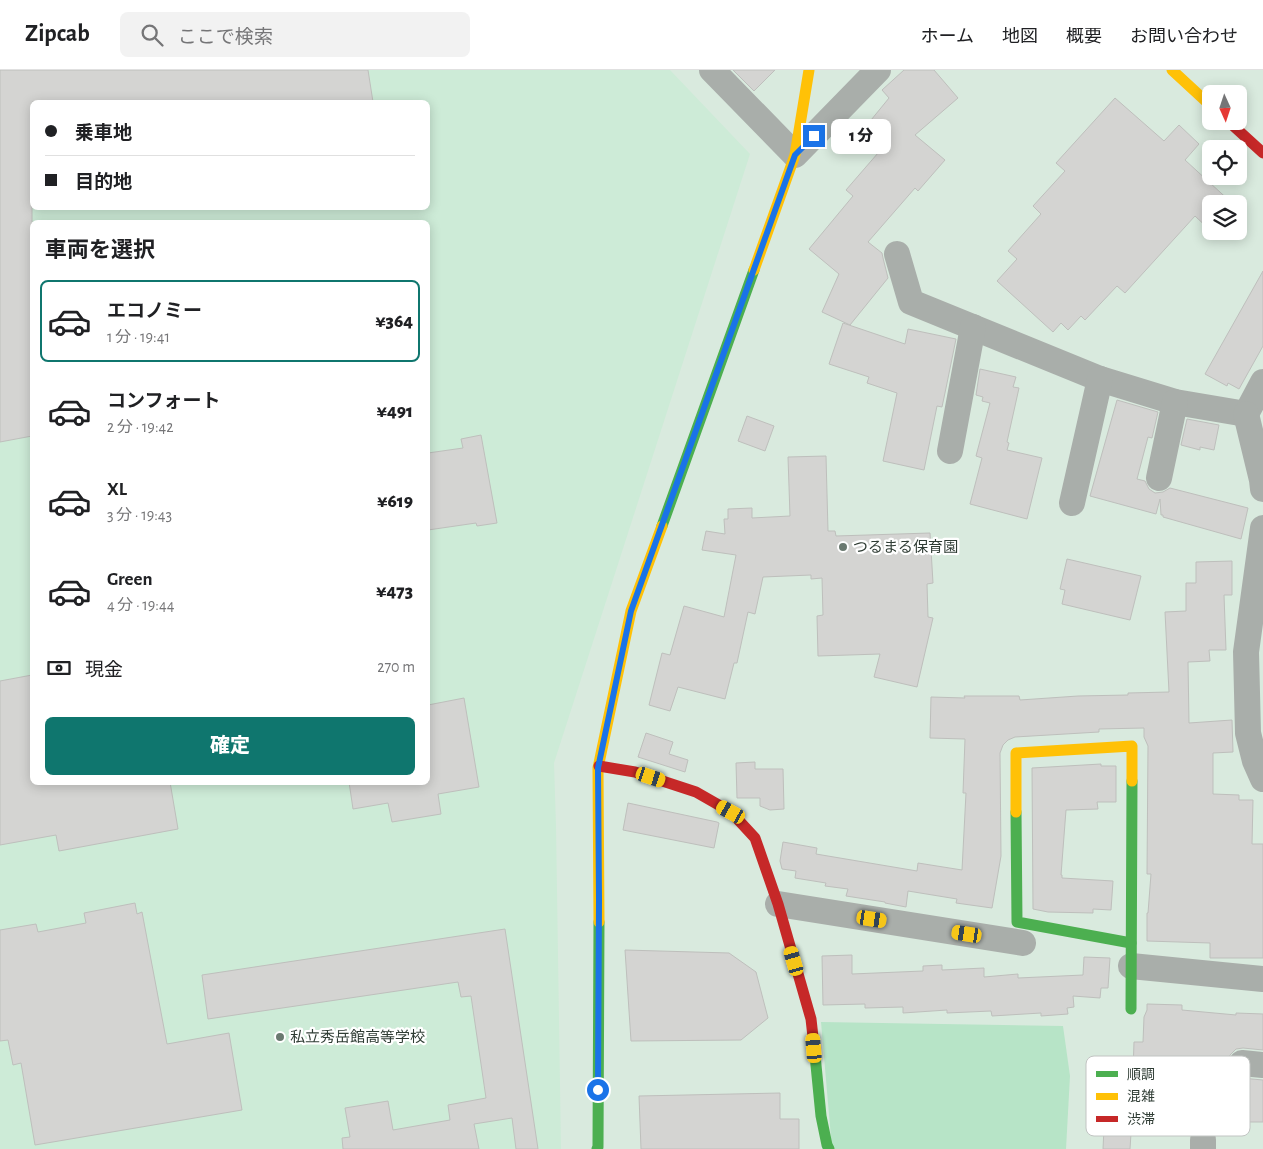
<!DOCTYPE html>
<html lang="ja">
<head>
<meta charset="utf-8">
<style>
  body { margin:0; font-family:"Alegreya Sans","Noto Sans JP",sans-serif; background:#f2f2f2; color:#202124; height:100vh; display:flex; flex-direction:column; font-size:19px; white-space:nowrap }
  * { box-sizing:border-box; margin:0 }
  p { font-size:16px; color:#757577 }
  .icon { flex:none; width:28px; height:28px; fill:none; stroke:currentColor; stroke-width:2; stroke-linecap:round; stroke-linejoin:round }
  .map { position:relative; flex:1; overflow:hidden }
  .panel { position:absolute; left:30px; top:150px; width:400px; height:565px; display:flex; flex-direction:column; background:#fff; border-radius:8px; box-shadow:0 2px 12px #0003 }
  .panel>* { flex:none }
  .banner { position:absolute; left:30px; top:30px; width:400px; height:110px; border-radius:8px; box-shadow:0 2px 12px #0003; display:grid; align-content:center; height:110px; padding:0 15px; background:#fff }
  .needle { width:32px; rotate:177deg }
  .fabs { position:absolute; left:1202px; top:15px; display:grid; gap:10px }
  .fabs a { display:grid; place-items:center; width:45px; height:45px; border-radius:8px; background:#fff; box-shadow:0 2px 12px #0003; font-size:25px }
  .end { position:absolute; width:22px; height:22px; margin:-11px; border:6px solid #1a73e8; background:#fff; box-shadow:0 0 0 2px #fff }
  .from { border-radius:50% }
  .bubble { position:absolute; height:35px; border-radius:8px; background:#fff; box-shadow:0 2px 12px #0003; font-size:16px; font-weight:800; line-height:35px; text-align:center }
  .car { position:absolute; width:15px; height:30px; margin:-15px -8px; border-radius:6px; box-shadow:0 0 4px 1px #0007; background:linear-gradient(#f5c518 24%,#345 0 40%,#f5c518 0 76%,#345 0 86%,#f5c518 0) }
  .banner b { display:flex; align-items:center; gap:18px; height:48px; font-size:19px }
  .banner b+b { border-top:1px solid #e0e0e0 }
  .banner i { width:12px; height:12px; background:#202124 }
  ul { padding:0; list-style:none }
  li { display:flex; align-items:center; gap:15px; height:82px; margin:0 10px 8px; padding:0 5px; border:2px solid transparent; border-radius:8px }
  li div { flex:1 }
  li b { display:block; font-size:19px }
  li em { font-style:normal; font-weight:800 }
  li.active { border-color:#0f766e }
  li>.icon { width:45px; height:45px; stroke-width:1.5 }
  h2 { padding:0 15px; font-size:22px; line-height:60px }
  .pay { display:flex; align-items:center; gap:12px; height:55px; padding:0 15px; font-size:19px }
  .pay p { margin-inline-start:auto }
  .primary-button { display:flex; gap:10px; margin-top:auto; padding:10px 15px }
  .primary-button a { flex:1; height:58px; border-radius:8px; background:#0f766e; color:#fff; font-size:20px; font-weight:800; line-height:58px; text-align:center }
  header { display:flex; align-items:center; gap:30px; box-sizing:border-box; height:70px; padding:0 25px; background:#fff; border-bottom:1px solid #e0e0e0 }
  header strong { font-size:24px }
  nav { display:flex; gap:28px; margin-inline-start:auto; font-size:18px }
  .search { width:350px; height:45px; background:#f2f2f2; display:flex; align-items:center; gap:12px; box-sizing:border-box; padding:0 18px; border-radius:8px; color:#757577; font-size:19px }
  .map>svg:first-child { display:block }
  .built { fill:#cdebd7; fill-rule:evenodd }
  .green { fill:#b7e4c7 }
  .building { fill:#d4d4d2; stroke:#bebfbc }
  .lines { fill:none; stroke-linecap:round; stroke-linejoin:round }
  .street { stroke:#a9aeaa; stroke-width:26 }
  .fast { stroke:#4caf50; stroke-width:11 }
  .slow { stroke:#ffc107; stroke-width:11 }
  .jam { stroke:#c62828; stroke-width:11 }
  .route { stroke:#1a73e8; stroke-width:6 }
  .poi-dot { fill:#6a7970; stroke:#fff; stroke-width:2 }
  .labels { text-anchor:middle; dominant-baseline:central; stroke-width:4.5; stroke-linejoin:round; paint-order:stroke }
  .poi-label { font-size:15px; fill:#2f3c34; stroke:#fff; text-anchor:start }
  .key { fill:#fff; stroke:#c1c4c2; stroke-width:1 }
  .key-label { font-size:14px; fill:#2f3c34 }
</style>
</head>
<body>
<header>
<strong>Zipcab</strong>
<div class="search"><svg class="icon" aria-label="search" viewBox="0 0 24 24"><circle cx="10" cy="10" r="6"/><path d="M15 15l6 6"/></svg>ここで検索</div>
<nav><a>ホーム</a><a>地図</a><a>概要</a><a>お問い合わせ</a></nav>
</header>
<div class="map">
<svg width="1263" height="1079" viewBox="0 0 1263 1079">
  <rect width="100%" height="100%" fill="#d9eade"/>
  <path class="built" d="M0,0H670L750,84L554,693L556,756L561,1079H0ZM32,32H428V138H32ZM32,152H428V712H32Z"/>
  <path class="green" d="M821,952L1063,956L1070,1006L1066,1079H832Z"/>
  <g class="building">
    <path d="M0,0H368L373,32H32V366L0,372Z"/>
    <path d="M733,0H775L754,21Z"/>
    <path d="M904,0H934L958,28L915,65L945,90L918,121L915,118L868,172L882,183L883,188L888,208L850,255L822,242L839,204L809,179L853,126L846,120L878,83L858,66L889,28L882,20Z"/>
    <path d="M1115,28L1164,71L1179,55L1199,74L1185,90L1233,134H1211V161L1195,146L1125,223L1117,216L1085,250L1081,246L1068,260L1061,253L1053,262L997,211L1017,189L1008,181L1041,144L1033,136L1065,101L1056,93Z"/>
    <path d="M1263,201V276L1239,319L1228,313L1227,316L1205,304Z"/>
    <path d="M843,253L905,274L908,259L956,269L946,318L942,337L937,336L924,400L883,391L897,323L867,313L869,307L829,294Z"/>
    <path d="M980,299L1016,307L1013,317L1019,318L1007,372L1009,373L1007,380L1042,388L1027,449L970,434L982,388L976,386L990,333L982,331L983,327L976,325Z"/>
    <path d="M1117,330L1158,342L1152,368L1148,367L1137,409L1145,411L1149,419L1155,423L1163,422L1170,418L1248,438L1241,469L1163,447V445H1161L1160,429L1156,444L1090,426Z"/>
    <path d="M747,346L774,356L765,381L738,371Z"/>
    <path d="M1187,349L1219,355L1214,380L1200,377V380L1181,375Z"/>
    <path d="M481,365L497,453L477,456L476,453L428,460V383L463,378L461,369Z"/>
    <path d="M826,386L828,461H835L836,466L930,463L933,513L927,514L928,547L933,548L917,617L874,607L880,584L818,586L817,546L823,545L822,508L811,509V505L763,507L755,544L748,542L737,593H734L725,629L678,617L670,641L649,635L662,583L670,585L684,536L724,547L736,485L702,480L706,461L725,464L724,449H728V439L752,438V448L790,446L788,387Z"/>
    <path d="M1067,489L1141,506L1130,550L1062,534L1065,520L1060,519Z"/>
    <path d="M1232,491V525H1224L1226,580H1209L1210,591L1188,592L1189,653L1232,650L1233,682L1213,683V724L1239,725V730H1253L1252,774H1263V888H1210V873L1147,871V843H1148L1151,804H1147L1148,676L1144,667V658L1099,659V662L1015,667L1008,670L1003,675L1000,683L1001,786L992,838L956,833L957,829L908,821L906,837L885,833V832L846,826L848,819L825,816L826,813L795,808L796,801L782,799L780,791L783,772L817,778L816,784L917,801L918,793L962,800L966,723H963L965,669L930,668L931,627L965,628L964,626H1019L1020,630L1078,626L1128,625V623L1169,622L1165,542L1186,541V513H1196V492Z"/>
    <path d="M32,605V712H170L178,759L59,781L56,765L0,775V611Z"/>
    <path d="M464,628L479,717L438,724L441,744L392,752L388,733L353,739L349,712H428V635Z"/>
    <path d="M646,663L673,672L669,684L688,690L685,702L638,687Z"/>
    <path d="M755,692V699H783L784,739L770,740L760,736V728H737L736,693Z"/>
    <path d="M1101,694V696H1116V732H1097L1098,739L1066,740L1061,805H1062V808L1113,811L1111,840L1093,839V843L1048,842L1033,839L1032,698Z"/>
    <path d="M628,733L717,752L719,753L714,778L623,760Z"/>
    <path d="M135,833L137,844L142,842L167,974L229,963L242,1040L35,1075L21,993L13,995L8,970L0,971V860L36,854L38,862L86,853L84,843Z"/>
    <path d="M505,859L538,1079H516L512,1048L474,1054L479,1079H343L342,1068L350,1067L345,1038L388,1031L393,1060L450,1050L448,1035L486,1028L471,926L461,927L458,912L208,949L202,905Z"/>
    <path d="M625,880L729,883L756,902L768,948L741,970L631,971Z"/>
    <path d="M852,885V904L923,901V896L942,895V900L984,898V907L1018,904V908L1083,905L1084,887L1110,888L1108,918H1101L1100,928L1073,926L1074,937L1067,938L1068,944L1041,946V943L992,946L991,941L947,943V940L903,943V937L865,938V934L823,935L822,886Z"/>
    <path d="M1147,934L1182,935V940L1236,945V943L1263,944V980L1243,978L1236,979L1230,985L1227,992L1229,1000L1234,1005L1241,1008L1263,1010V1052H1235L1236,1034L1185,1030L1188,1003L1133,1002L1134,972H1143L1144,947L1147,940Z"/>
    <path d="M1106,1015L1134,1016L1130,1079H1103Z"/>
    <path d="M780,1023V1049H799V1079H641L639,1026Z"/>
  </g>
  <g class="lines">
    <g class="street">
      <path d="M712,0L795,85L878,0"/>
      <path d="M897,184L911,232L1100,309L1175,332L1246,344L1263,312"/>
      <path d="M1246,344L1262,410L1263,419"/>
      <path d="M950,381L973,257"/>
      <path d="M1159,408L1175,332"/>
      <path d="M1072,433L1100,309"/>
      <path d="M1263,458L1246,582L1248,663L1255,691L1263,709"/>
      <path d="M778,834L1023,873"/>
      <path d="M1131,896L1263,909"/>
      <path d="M1242,993L1263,995"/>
      <path d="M1203,1079V1070"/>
    </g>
    <g class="fast">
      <path d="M662,456L754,200"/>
      <path d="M1016,742L1017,852L1131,873"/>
      <path d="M1131,939L1132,711"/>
      <path d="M815,985L821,1046L827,1075L829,1079"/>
      <path d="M597,1079L598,1077L599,852"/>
    </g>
    <g class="slow">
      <path d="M1172,0L1211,36"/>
      <path d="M754,200L795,85L809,0"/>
      <path d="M1016,742V683L1132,676V711"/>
      <path d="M599,852L598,698L631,541L662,456"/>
    </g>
    <g class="jam">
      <path d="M1228,51L1263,83"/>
      <path d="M599,696L635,702L696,722L731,742L755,768L778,834L811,949L815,985"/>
    </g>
  </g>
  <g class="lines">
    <path class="route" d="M598,1020L599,830L598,698L631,541L795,85L814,66"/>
  </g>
  <g class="poi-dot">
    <circle cx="843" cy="477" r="5"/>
    <circle cx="280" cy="967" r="5"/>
  </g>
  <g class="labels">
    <g class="poi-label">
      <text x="853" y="477">つるまる保育園</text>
      <text x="290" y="967">私立秀岳館高等学校</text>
    </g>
  </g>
  <rect x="1086" y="986" width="164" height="80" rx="8" class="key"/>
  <rect x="1096" y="1001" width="22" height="6" fill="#4caf50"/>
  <rect x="1096" y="1023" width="22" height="7" fill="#ffc107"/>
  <rect x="1096" y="1046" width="22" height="6" fill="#c62828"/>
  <g class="key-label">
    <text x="1127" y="1009">順調</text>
    <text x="1127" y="1031">混雑</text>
    <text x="1127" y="1054">渋滞</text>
  </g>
</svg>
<div class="fabs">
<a><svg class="needle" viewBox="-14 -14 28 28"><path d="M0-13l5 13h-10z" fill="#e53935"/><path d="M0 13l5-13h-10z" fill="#757577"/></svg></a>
<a><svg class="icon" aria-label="locate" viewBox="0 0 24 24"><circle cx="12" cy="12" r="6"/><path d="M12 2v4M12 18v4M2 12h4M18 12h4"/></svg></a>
<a><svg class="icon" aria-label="layers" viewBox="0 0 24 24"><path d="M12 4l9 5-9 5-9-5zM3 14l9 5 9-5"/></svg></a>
</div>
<i class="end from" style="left:598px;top:1020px"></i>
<i class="end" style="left:814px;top:66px"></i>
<div class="bubble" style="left:831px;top:49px;width:60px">1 分</div>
<i class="car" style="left:651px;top:707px;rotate:108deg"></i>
<i class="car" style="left:731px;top:742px;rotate:299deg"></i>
<i class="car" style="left:872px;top:849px;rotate:99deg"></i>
<i class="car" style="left:967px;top:864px;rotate:279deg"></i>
<i class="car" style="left:794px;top:891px;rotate:344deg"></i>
<i class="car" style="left:814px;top:978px;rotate:355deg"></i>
<div class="banner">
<b><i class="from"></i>乗車地</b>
<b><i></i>目的地</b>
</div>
<section class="panel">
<h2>車両を選択</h2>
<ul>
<li class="active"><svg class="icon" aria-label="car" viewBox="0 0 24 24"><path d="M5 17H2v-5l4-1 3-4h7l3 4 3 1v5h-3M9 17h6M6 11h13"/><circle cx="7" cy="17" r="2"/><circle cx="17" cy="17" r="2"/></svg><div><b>エコノミー</b><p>1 分 · 19:41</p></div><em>¥364</em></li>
<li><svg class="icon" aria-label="car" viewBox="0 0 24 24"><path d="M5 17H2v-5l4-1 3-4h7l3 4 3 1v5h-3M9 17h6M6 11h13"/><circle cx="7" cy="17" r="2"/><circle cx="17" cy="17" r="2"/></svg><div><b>コンフォート</b><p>2 分 · 19:42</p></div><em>¥491</em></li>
<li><svg class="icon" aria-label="car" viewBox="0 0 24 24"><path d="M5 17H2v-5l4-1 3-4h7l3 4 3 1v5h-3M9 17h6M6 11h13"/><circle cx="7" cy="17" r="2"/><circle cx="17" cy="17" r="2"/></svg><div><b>XL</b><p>3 分 · 19:43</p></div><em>¥619</em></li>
<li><svg class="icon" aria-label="car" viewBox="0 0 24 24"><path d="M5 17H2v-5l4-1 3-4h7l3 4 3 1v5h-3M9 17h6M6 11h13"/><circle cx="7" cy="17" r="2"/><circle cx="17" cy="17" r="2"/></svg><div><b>Green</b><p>4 分 · 19:44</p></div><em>¥473</em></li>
</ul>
<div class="pay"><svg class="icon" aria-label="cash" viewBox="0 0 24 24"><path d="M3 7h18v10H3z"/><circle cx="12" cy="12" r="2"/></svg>現金<p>270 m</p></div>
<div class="primary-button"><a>確定</a></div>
</section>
</div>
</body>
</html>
